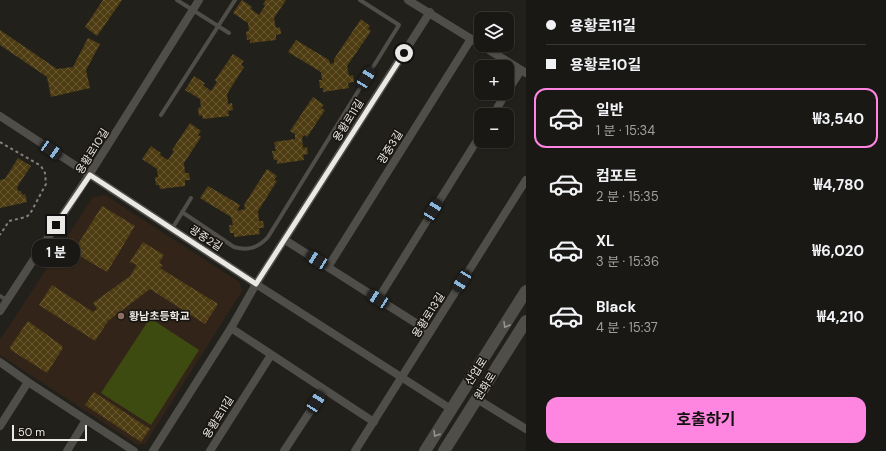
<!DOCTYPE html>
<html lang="ko">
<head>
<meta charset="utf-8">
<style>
  body { margin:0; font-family:"DM Sans","Noto Sans KR",sans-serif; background:#23211d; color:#f1f3f6; height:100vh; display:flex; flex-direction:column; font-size:15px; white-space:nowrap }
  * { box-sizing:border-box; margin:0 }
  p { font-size:13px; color:#9fa0a0 }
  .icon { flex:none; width:22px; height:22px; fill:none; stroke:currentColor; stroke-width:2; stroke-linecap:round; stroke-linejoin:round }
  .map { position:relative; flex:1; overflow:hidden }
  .drawer { display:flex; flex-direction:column; background:#1a1814; width:360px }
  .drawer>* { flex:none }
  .guide { display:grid; align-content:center; height:88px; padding:0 20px; background:#1a1814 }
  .buttons { position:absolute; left:474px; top:12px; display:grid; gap:8px }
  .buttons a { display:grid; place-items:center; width:40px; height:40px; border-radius:8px; background:#1a1814; box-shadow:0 1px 3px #0004,0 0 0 1px #383734; font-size:20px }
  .scale { position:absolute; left:12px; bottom:10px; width:75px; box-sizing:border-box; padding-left:4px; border:2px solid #ebe9e6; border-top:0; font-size:11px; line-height:14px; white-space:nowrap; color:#ebe9e6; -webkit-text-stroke:3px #191612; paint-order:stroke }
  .end { position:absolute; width:18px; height:18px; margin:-9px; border:5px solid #ebe9e6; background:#111; box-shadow:0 0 0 2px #111 }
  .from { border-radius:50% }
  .bubble { position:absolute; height:28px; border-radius:12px; background:#1a1814; box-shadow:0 1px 3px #0004,0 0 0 1px #383734; font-size:13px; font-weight:700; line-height:28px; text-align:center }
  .car { position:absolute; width:12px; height:24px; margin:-12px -6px; border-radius:5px; box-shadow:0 0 3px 1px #0007; background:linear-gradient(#222 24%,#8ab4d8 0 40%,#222 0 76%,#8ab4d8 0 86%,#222 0) }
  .guide b { display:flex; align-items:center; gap:14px; height:38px; font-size:15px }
  .guide b+b { border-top:1px solid #383734 }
  .guide i { width:10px; height:10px; background:#f1f3f6 }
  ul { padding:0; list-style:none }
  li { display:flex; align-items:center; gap:12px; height:60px; margin:0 8px 6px; padding:0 12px; border:2px solid transparent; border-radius:12px }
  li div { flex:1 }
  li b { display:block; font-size:15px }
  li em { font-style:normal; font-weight:700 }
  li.active { border-color:#fe85e0 }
  li>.icon { width:36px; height:36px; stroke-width:1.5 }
  .button { display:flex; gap:8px; margin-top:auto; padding:8px 20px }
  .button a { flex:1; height:46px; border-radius:12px; background:#fe85e0; color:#111; font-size:16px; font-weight:700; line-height:46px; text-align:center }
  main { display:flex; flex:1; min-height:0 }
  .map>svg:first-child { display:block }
  .education { fill:#322418 }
  .pitch { fill:#3e4b10 }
  .building { fill:url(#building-cross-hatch) }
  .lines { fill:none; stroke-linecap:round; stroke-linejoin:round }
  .path { stroke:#83817d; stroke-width:2; stroke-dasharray:3 3; stroke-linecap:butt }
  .lane { stroke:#504e48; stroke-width:4 }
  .street { stroke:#504e48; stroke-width:8 }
  .secondary { stroke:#504e48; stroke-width:12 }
  .oneway { stroke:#96948f }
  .route { stroke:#ebe9e6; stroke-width:5 }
  .education-dot { fill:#8d6e63; stroke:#191612; stroke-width:1.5 }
  .labels { text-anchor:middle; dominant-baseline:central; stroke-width:3.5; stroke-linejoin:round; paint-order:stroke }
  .street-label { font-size:11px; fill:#ebe9e6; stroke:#191612 }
  .poi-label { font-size:11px; font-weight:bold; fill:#ebe9e6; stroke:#191612; text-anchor:start }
</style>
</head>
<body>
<main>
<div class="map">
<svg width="526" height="451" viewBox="0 0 526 451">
  <defs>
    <pattern id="building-cross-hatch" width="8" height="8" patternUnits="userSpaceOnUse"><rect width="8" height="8" fill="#4e3c12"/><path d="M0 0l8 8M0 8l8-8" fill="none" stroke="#685834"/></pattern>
  </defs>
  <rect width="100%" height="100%" fill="#22201b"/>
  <path class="education" d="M105,195L239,282L242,291L145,444L138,445L0,355V340L93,197Z"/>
  <path class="pitch" d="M150,318L199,350L151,425L101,393Z"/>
  <g class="building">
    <path d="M103,0H122L97,36L85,27Z"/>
    <path d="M242,0L252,7L251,9L259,15L265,6L263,4L266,0H286L274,18L276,28L280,27L281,34L276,35V40L250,43V39L247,40L246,32L249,31L248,23L233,13Z"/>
    <path d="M361,19L370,26L368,29L371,31L347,66L349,76L353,75L354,82L348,83L349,88L323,92V88H320L319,80H322L321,72L288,52L296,40L329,60L330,64L334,63V59Z"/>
    <path d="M0,30L57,69L73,67L88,38L100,44L86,70L90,88L51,97L47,77L0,45Z"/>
    <path d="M233,54L244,61L241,65L244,67L227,94L228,104L232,103L233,110L228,111L229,116L203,119L202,115L199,116L198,108L201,107L200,99L185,90L194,76L205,83L203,85L211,91L217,82L215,80Z"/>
    <path d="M313,97L324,105L321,108L325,110L307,137L304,135L302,138L303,148L307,147L308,154L303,155L304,160L277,164V160H274L272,151H276L274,142L295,139V134L290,131Z"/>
    <path d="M190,123L201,131L198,135L201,137L184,163L185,173H189L190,180H185V186L160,189L159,185H156L155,177H158L157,169L142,159L151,146L161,153L160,155L168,160L174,151L172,150Z"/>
    <path d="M18,158L31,166L17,187L18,191H21L22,195L25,194L27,202L0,208V180L5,179Z"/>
    <path d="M267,169L277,176L274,180L277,181L258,211L259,221H263L264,228H259L260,234L234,237V233H230L229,225H233L231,217L200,198L208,186L240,205L237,211L245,209L244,205Z"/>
    <path d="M102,206L135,226L107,272L73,252Z"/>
    <path d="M143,242L164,255L159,263L163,265L160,268L218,304L205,324L150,289L108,321L95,341L39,305L52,285L93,312L97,309L93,303L130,276L137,265L130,262Z"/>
    <path d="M28,321L61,345L63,348L47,373L11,350L10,347Z"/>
    <path d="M94,392L150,429L141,442L85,405Z"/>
  </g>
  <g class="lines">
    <path class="path" d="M0,142L41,166L45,173L46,184L30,214L26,217L9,221L0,235"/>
    <g class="lane">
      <path d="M177,0L229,33"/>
      <path d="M161,115L235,0"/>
      <path d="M182,212L234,247C248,251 258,248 268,237L399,25L360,0"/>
      <path d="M172,229L191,198"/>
      <path d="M0,296L7,300"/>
    </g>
    <g class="street">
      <path d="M408,0L481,45"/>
      <path d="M481,45L526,73"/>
      <path d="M507,92L521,70"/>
      <path d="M493,115L506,93"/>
      <path d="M0,116L256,284L451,409"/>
      <path d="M285,240L430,332"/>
      <path d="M328,267L471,39"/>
      <path d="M378,299L481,134"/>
      <path d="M0,311L89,175L199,0"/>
      <path d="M231,328L374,422"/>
      <path d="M0,362L28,382L134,451"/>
      <path d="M477,399L526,429"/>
      <path d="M0,426L28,382"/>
      <path d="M67,451L86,420"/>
      <path d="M153,451L231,328L256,284L430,12"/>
      <path d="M210,451L271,355"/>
      <path d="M284,451L324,390"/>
      <path d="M355,451L526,180"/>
    </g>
    <g class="secondary">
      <path d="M425,451L526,291"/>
      <path d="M444,451L526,321"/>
    </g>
  </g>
  <defs><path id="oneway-chevron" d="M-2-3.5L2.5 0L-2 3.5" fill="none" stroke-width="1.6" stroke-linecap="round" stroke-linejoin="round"/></defs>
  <g class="oneway">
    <use href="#oneway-chevron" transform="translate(506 325) rotate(121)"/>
    <use href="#oneway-chevron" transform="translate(436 434) rotate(122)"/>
  </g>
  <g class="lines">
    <path class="route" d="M56,225L90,175L256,284L404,53"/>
  </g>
  <circle class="education-dot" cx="121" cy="316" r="4"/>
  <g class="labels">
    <g class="street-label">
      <text transform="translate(348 120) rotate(-58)">용황로11길</text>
      <text transform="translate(390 147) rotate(-58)">광중3길</text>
      <text transform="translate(92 151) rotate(-58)">용황로10길</text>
      <text transform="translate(206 238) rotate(33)">광중2길</text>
      <text transform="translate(428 315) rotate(-58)">용황로13길</text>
      <text transform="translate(476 371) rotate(-57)">산업로</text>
      <text transform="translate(485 386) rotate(-58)">원화로</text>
      <text transform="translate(218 417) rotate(-58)">용황로11길</text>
    </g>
    <g class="poi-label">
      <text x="129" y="316">황남초등학교</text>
    </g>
  </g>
</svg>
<div class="buttons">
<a><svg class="icon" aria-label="layers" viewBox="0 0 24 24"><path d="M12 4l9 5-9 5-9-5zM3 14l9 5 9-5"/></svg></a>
<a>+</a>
<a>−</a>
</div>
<div class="scale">50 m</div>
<i class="end from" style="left:404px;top:53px"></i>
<i class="end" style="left:56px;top:225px"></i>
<div class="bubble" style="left:32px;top:239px;width:48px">1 분</div>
<i class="car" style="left:366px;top:78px;rotate:32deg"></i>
<i class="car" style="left:51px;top:150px;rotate:124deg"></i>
<i class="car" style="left:433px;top:210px;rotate:32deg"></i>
<i class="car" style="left:317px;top:260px;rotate:302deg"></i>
<i class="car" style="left:462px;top:281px;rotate:212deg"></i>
<i class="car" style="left:378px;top:299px;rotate:303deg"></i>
<i class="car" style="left:316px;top:402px;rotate:33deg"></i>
</div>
<section class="drawer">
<div class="guide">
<b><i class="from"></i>용황로11길</b>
<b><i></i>용황로10길</b>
</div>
<ul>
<li class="active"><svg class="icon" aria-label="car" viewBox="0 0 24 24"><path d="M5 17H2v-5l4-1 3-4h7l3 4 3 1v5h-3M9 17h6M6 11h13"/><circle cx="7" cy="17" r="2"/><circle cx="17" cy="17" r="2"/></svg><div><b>일반</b><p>1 분 · 15:34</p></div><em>₩3,540</em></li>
<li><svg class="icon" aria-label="car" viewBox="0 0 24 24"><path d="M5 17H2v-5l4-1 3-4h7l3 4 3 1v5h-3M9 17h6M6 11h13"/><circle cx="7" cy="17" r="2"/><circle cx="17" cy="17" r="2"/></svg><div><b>컴포트</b><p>2 분 · 15:35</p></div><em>₩4,780</em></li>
<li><svg class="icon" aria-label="car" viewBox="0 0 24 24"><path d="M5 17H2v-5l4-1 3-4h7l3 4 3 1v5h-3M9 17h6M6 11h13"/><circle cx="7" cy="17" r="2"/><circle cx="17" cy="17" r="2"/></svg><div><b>XL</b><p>3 분 · 15:36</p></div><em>₩6,020</em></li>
<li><svg class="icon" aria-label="car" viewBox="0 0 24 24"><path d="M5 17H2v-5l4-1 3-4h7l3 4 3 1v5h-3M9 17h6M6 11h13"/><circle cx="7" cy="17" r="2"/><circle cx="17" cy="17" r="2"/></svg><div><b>Black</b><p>4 분 · 15:37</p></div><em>₩4,210</em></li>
</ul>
<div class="button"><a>호출하기</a></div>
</section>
</main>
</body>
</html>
